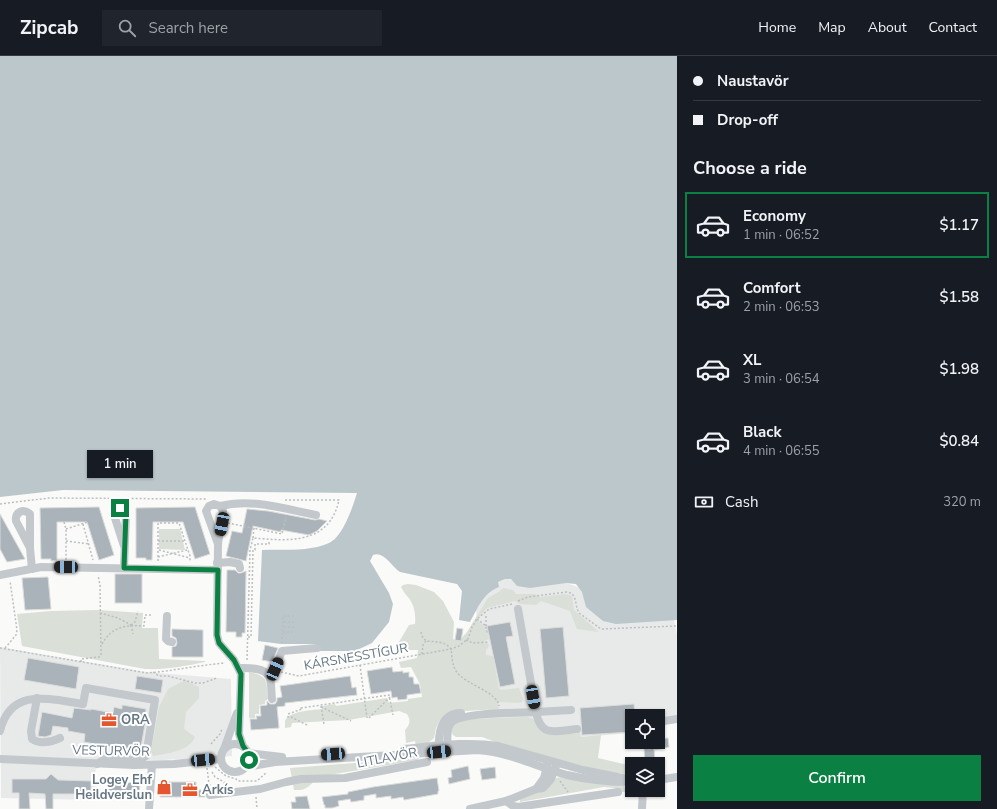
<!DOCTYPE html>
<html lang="en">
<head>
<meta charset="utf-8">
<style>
  body { margin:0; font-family:"Nunito Sans",sans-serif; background:#20242c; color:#f1f3f6; height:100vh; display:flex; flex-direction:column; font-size:15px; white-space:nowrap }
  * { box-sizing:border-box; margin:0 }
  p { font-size:13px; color:#9ea1a6 }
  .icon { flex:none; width:22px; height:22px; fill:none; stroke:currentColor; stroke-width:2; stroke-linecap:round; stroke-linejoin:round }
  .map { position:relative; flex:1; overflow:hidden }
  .sheet { display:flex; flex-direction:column; background:#171b24; width:320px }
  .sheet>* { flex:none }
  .top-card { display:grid; align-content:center; height:88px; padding:0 16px; background:#171b24 }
  .buttons { position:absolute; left:625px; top:653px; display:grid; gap:8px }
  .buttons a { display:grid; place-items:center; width:40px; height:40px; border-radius:0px; background:#171b24; box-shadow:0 1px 3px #0004; font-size:20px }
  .end { position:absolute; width:18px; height:18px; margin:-9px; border:5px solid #0b8043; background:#fff; box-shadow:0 0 0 2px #fff }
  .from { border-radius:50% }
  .bubble { position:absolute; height:28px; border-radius:0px; background:#171b24; box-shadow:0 1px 3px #0004; font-size:13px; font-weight:600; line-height:28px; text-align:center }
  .car { position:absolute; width:12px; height:24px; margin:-12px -6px; border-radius:5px; box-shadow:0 0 3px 1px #0007; background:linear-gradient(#222 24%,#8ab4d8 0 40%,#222 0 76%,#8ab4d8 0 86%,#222 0) }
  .top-card b { display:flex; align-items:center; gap:14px; height:38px; font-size:15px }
  .top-card b+b { border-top:1px solid #363941 }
  .top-card i { width:10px; height:10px; background:#f1f3f6 }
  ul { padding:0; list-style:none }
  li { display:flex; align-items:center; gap:12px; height:66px; margin:0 8px 6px; padding:0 8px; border:2px solid transparent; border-radius:0px }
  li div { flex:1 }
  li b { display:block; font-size:15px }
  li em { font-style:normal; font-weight:600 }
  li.selected { border-color:#0b8043 }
  li>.icon { width:36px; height:36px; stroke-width:1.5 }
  h2 { padding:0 16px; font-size:18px; line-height:48px }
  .pay { display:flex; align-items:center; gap:10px; height:44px; padding:0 16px; font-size:15px }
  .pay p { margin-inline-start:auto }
  .primary-button { display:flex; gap:8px; margin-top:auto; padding:8px 16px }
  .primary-button a { flex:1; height:46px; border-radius:0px; background:#0b8043; color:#fff; font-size:16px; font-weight:600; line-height:46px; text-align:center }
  header { display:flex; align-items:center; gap:24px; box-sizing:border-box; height:56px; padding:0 20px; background:#171b24; border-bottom:1px solid #363941 }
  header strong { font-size:19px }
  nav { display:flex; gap:22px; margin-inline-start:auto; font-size:14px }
  .search { width:280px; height:36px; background:#20242c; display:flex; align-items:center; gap:10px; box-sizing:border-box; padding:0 14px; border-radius:0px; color:#9ea1a6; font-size:15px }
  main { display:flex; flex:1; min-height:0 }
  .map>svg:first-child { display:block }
  .built { fill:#e8e9e9 }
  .green { fill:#dadfd7 }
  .water { fill:#bbc7cb }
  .building { fill:#aab3b9; stroke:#dcdcda }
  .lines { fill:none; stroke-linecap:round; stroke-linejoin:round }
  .path { stroke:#bbbfc2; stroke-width:1.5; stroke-dasharray:2 2; stroke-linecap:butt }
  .minor { stroke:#c3c8cc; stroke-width:8 }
  .route { stroke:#0b8043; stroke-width:5 }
  .labels { text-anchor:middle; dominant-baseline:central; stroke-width:4; stroke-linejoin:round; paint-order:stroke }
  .street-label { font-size:13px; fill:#657683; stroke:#fff }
  .poi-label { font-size:13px; font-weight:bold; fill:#657683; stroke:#fff; text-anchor:start }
</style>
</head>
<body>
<header>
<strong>Zipcab</strong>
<div class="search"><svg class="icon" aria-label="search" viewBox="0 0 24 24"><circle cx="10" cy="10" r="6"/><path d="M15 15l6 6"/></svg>Search here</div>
<nav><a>Home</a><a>Map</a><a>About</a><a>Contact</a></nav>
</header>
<main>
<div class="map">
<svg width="677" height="753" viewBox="0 0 677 753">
  <rect width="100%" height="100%" fill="#fafaf8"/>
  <g class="built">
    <path d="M505,523L566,527L674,564L677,579V663L658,666V660H632V677L581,681L580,677L554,679L548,677L490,670L476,554L484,541L498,526Z"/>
    <path d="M0,591L146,616L231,623L232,700L162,704L96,703L95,744L1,742Z"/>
  </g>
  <g class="green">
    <path d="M159,473H180L185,494L159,493Z"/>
    <path d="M408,528L416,529L434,536L443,545L454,566L453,583L459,585L467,576L488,542L500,535L503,532L513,534L516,538H534L540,541L566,538L572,540L574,554L599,576L577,573L570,555L541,545L536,549L520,548L515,545L487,552L478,562L479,566L486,571L489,583L484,585L485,587H488L489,590L486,594V599L493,600L499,633L502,634L519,632L523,643L522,646L518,647L498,646L499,652L498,653L465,655L460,654L440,664L436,672L434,682L428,687L416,690L415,685L406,687L405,674C410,669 411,664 407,658L399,655L349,664L292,667L291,671L285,672C285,670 285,667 285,665C288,655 313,654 322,653V650L335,648L336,650L387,642L389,647L408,645V643L422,641L420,628L411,611L401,612L399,606L417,602L418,594H403L396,591L409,569L415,568C416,558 414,547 407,540C404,536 403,535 401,531L403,529Z"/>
    <path d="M98,554L143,557L142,572H158L159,603L205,605V606C185,610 166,614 145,613L22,590L17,558L51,555Z"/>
    <path d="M249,616C269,620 266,625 268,643L265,645V648L259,649V658H255V662H249Z"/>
    <path d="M185,624L199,631V642L186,656L184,673L195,681C188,696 168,697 153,700L151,695L159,651L168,633Z"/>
    <path d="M528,661L537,665L548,677L554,679L580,677L581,681L601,679L598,702L632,710V719L601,715L495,686L482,681H456L453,679L451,675L452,669L465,663Z"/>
    <path d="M419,702L418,704L323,720C309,725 312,735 294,734L290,712Z"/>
    <path d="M561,721L624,730L630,736H621L615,732L604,731L520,746V743L548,730L556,722Z"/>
  </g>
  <path class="water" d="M0,0H677V564L616,568L603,565L586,551L582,536L576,528L566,527L530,532L517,530L511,523H505L498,526L499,531C483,537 478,552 470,566L459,564L462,535L457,528L400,516C391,510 384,495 373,499L370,505L389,537L393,548L389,566L372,587L355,595H317V588H281L258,585L262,494C284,493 309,496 329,487C343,481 353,450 357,437L63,434L0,441Z"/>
  <g class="building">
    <path d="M99,451L114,499L99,504L87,466H57V504L51,505V503H41L40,452Z"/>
    <path d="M195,451L210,498L195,503L183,466H153L152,504H146V502H136V452Z"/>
    <path d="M247,453L268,455L315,464L319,463L327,465L317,475L309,479L281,474V476L253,470L246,505L226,500L232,475L242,477Z"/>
    <path d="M0,458L25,503L7,506L0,493Z"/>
    <path d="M227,514H235L238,517H241L246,515L245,577H242V581H236V576H226Z"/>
    <rect x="115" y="518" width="27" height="29"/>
    <path d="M48,521L51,553L25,554L22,522Z"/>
    <path d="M510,566L513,580L506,581L515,628L500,631L487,570Z"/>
    <path d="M563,571L569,640L546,642L540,573Z"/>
    <path d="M457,572L463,573L461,585L455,584Z"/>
    <path d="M172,573L203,574V601H172V591L176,590L177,587L176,582L172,580Z"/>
    <path d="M265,589L278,592L272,606L262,604Z"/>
    <path d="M28,602L79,611L76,633L24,624Z"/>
    <path d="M392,611L393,616L403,615V617L409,616V621H413L414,628H419L421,637L407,639V643L398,644L397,641L392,642L391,635L371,638L367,615Z"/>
    <path d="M137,620L163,624L161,637L135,633Z"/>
    <path d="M350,620L352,632L356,631L357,639L285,647V650L277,651L279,672L251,674L250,663H257L256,660H261L260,650L267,649V645L270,648H275L277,645V642L282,641L280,630Z"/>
    <path d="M634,648L635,660H632V676L582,679L580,652Z"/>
    <path d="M122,649L146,653L145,662L146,663L140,696L84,686L85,678L68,675V672L53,670L51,679L45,681L38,680L42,656L72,662L74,652L91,654V653L113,657L114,651L122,653Z"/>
    <path d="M668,682L669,691L655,694L654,686H658V683Z"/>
    <path d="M644,692L649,693L654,692L655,707L645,708Z"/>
    <path d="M468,710L470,723L449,728L448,722L452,721L451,714Z"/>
    <path d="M495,711L496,722L482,724L480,713Z"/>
    <path d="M51,718L58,724L91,725V738H53V753H46L45,738L29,737L30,753H19V737H12V723H46Z"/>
    <path d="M437,722L439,735H438V738L404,744L403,741L391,743V740L376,742V738L364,740V744L351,746L350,743L338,745L339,750L332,752H325V749H324L322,741L348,738V736L373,731Z"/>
    <path d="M108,726L140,727L139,738L108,737Z"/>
    <path d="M160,726H196V734H207L205,737V741H160Z"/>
    <path d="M307,740L310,753H292L291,746H296L295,741Z"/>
  </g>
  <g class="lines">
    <g class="path">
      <path d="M0,448L49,442L206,443"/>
      <path d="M64,466L66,473V504"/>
      <path d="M228,467L282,478L286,461"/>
      <path d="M83,468L93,504"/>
      <path d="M66,473L88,466"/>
      <path d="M253,482L254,472"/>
      <path d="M66,485L89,488"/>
      <path d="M158,485H184"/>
      <path d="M159,494L190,502"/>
      <path d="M158,501L187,494"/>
      <path d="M158,505V467H179L190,500V505"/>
      <path d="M518,545L528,541L566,536C578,537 574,548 579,557L601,573L677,570"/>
      <path d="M100,557L118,562L131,569"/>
      <path d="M486,560V570"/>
      <path d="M477,563L486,570L487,576H488"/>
      <path d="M284,566H294"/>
      <path d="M131,569L135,566L138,555"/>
      <path d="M131,569L133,578"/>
      <path d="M284,571H294"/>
      <path d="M283,576H294"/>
      <path d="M421,576L422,580L426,585C435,586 445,585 451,593C452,600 452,609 456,615C464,628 498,636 499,650"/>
      <path d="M248,581H251L253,494H255V488H269V484"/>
      <path d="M466,584L473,587L488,586"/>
      <path d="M282,587L283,560H294"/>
      <path d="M102,588C112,570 126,569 144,570L145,559H153"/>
      <path d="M0,592L147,617C173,615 199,609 225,607"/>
      <path d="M5,592L16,579L17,574L10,525"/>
      <path d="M422,598L423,589L426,585"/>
      <path d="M247,604L250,494L253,482C289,485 329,489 339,444H284"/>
      <path d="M81,606V603L99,601L101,599L100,529L98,519"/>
      <path d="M360,609L367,662"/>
      <path d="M153,616L159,620H168L195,627H203L217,622"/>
      <path d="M281,616L299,620L451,593L459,590L468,583L472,571L477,563L489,553L512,548"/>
      <path d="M321,650L324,668"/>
      <path d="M321,651L351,665"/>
      <path d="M369,662L390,641"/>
      <path d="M307,669L291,661H288V658L302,653L301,652L389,639L393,659"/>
      <path d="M211,688L220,678L222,673"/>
      <path d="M215,711L226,720L236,723L238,725H257L267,716"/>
      <path d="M207,712L209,728L212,731"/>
      <path d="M212,716L215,721L224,726L225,729"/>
      <path d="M560,725L568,736"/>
      <path d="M256,741L257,753"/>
    </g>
    <g class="minor">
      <path d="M214,448L220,450L223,455L218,488L206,455L209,450Z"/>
      <path d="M220,450C252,442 285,453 316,459"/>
      <path d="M218,488L217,579L219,587L234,604L241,618L239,678L243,690"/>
      <path d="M30,492L16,465C15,456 23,452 30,458V492L32,513"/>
      <path d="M217,507L230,506L239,508L240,512"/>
      <path d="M124,512L126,456L125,453L120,452L116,454L114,459L124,490"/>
      <path d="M0,519L41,511L218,514"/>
      <path d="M167,560L166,583L168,585L172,586"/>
      <path d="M239,612C247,612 264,611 269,620C272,626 271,636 272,643"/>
      <path d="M267,618L274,615L282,595L317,592"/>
      <path d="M37,642L31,675L32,683C41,689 51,686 60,682"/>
      <path d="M571,654L536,656C541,682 555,675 577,673"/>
      <path d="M658,666L677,663"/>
      <path d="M0,675C11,631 49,643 83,648L86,632L155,644L146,700L140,704L105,703L97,708"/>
      <circle cx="235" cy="702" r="14"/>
      <path d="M649,688V686"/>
      <path d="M224,693L237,657"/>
      <path d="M403,693C435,690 467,685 498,690L583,714L627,723"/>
      <path d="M448,694C448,686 445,674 451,667C459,656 520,657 536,656L518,553"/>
      <path d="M439,695C438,679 440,657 461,657"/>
      <path d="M248,697L282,701"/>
      <path d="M0,703L134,709L174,708L221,703"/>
      <path d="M246,711L275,706L478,694C509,696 537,711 567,719C589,724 610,726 632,726"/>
      <path d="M658,724L677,721"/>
      <path d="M536,733L544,722L548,707"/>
      <path d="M210,739L260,733L286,726L301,723L345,722L427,706"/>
      <path d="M506,745L513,750L518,751L618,736"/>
      <path d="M149,753L152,709"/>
      <path d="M470,753L506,745L536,733L543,732L551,723L556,710"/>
      <path d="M642,753L643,734"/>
    </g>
  </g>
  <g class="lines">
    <path class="route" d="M120,452L125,453L126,456L124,512L218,514L217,579L219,587L234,604L241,618L239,678L243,690L248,697L249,704"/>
  </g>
  <defs>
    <g id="office-bare" transform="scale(1.2)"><path d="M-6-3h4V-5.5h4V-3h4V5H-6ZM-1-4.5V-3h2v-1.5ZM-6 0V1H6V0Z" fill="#e4572e" stroke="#fff" stroke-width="2.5" paint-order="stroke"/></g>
    <g id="shop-bare" transform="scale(1.2)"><path d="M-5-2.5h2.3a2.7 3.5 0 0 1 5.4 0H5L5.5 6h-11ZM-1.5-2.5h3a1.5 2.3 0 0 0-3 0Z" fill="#e4572e" stroke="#fff" stroke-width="2.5" paint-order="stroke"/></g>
  </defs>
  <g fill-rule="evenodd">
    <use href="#office-bare" x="109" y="664"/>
    <use href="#shop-bare" x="164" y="731"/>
    <use href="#office-bare" x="190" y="734"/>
  </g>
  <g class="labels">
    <g class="street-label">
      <text transform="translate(356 601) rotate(-10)">KÁRSNESSTÍGUR</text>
      <text transform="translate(111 695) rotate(1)">VESTURVÖR</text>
      <text transform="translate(387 702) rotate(-11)">LITLAVÖR</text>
    </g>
    <g class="poi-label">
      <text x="121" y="664">ORA</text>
      <text x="152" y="724" text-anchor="end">Logey Ehf<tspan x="152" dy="15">Heildverslun</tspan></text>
      <text x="202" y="734">Arkís</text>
    </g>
  </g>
</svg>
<div class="buttons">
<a><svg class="icon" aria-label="locate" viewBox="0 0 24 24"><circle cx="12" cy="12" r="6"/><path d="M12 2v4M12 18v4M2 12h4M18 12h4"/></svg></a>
<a><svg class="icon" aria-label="layers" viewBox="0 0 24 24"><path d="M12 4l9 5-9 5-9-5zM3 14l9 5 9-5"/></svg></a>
</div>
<i class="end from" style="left:249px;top:704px"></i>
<i class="end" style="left:120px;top:452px"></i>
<div class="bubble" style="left:87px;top:394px;width:66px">1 min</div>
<i class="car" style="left:222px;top:468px;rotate:191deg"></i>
<i class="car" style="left:66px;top:511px;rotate:271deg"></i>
<i class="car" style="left:275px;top:613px;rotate:23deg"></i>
<i class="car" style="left:533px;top:641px;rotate:170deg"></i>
<i class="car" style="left:439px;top:696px;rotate:84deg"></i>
<i class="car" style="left:333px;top:698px;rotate:266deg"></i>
<i class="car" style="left:203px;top:704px;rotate:85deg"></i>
</div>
<section class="sheet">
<div class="top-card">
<b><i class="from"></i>Naustavör</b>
<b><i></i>Drop-off</b>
</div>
<h2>Choose a ride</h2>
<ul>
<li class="selected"><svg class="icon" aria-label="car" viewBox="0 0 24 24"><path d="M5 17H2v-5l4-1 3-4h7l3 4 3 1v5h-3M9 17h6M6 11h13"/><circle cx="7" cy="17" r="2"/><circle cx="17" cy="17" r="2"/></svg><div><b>Economy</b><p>1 min · 06:52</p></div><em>$1.17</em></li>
<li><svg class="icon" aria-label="car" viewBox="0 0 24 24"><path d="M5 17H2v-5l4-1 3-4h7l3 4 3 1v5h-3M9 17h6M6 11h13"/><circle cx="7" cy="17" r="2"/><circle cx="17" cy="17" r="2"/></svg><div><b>Comfort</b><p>2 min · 06:53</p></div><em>$1.58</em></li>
<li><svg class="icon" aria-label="car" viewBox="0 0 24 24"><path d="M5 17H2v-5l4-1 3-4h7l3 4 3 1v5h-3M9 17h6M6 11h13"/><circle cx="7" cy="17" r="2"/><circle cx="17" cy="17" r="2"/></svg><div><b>XL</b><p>3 min · 06:54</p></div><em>$1.98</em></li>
<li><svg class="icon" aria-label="car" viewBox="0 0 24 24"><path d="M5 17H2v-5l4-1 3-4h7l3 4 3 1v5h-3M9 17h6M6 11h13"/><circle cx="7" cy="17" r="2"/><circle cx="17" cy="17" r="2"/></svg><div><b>Black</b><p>4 min · 06:55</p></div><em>$0.84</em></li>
</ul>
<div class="pay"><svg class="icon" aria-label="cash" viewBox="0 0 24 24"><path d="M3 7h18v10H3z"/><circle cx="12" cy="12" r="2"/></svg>Cash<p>320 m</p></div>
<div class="primary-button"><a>Confirm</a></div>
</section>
</main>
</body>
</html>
